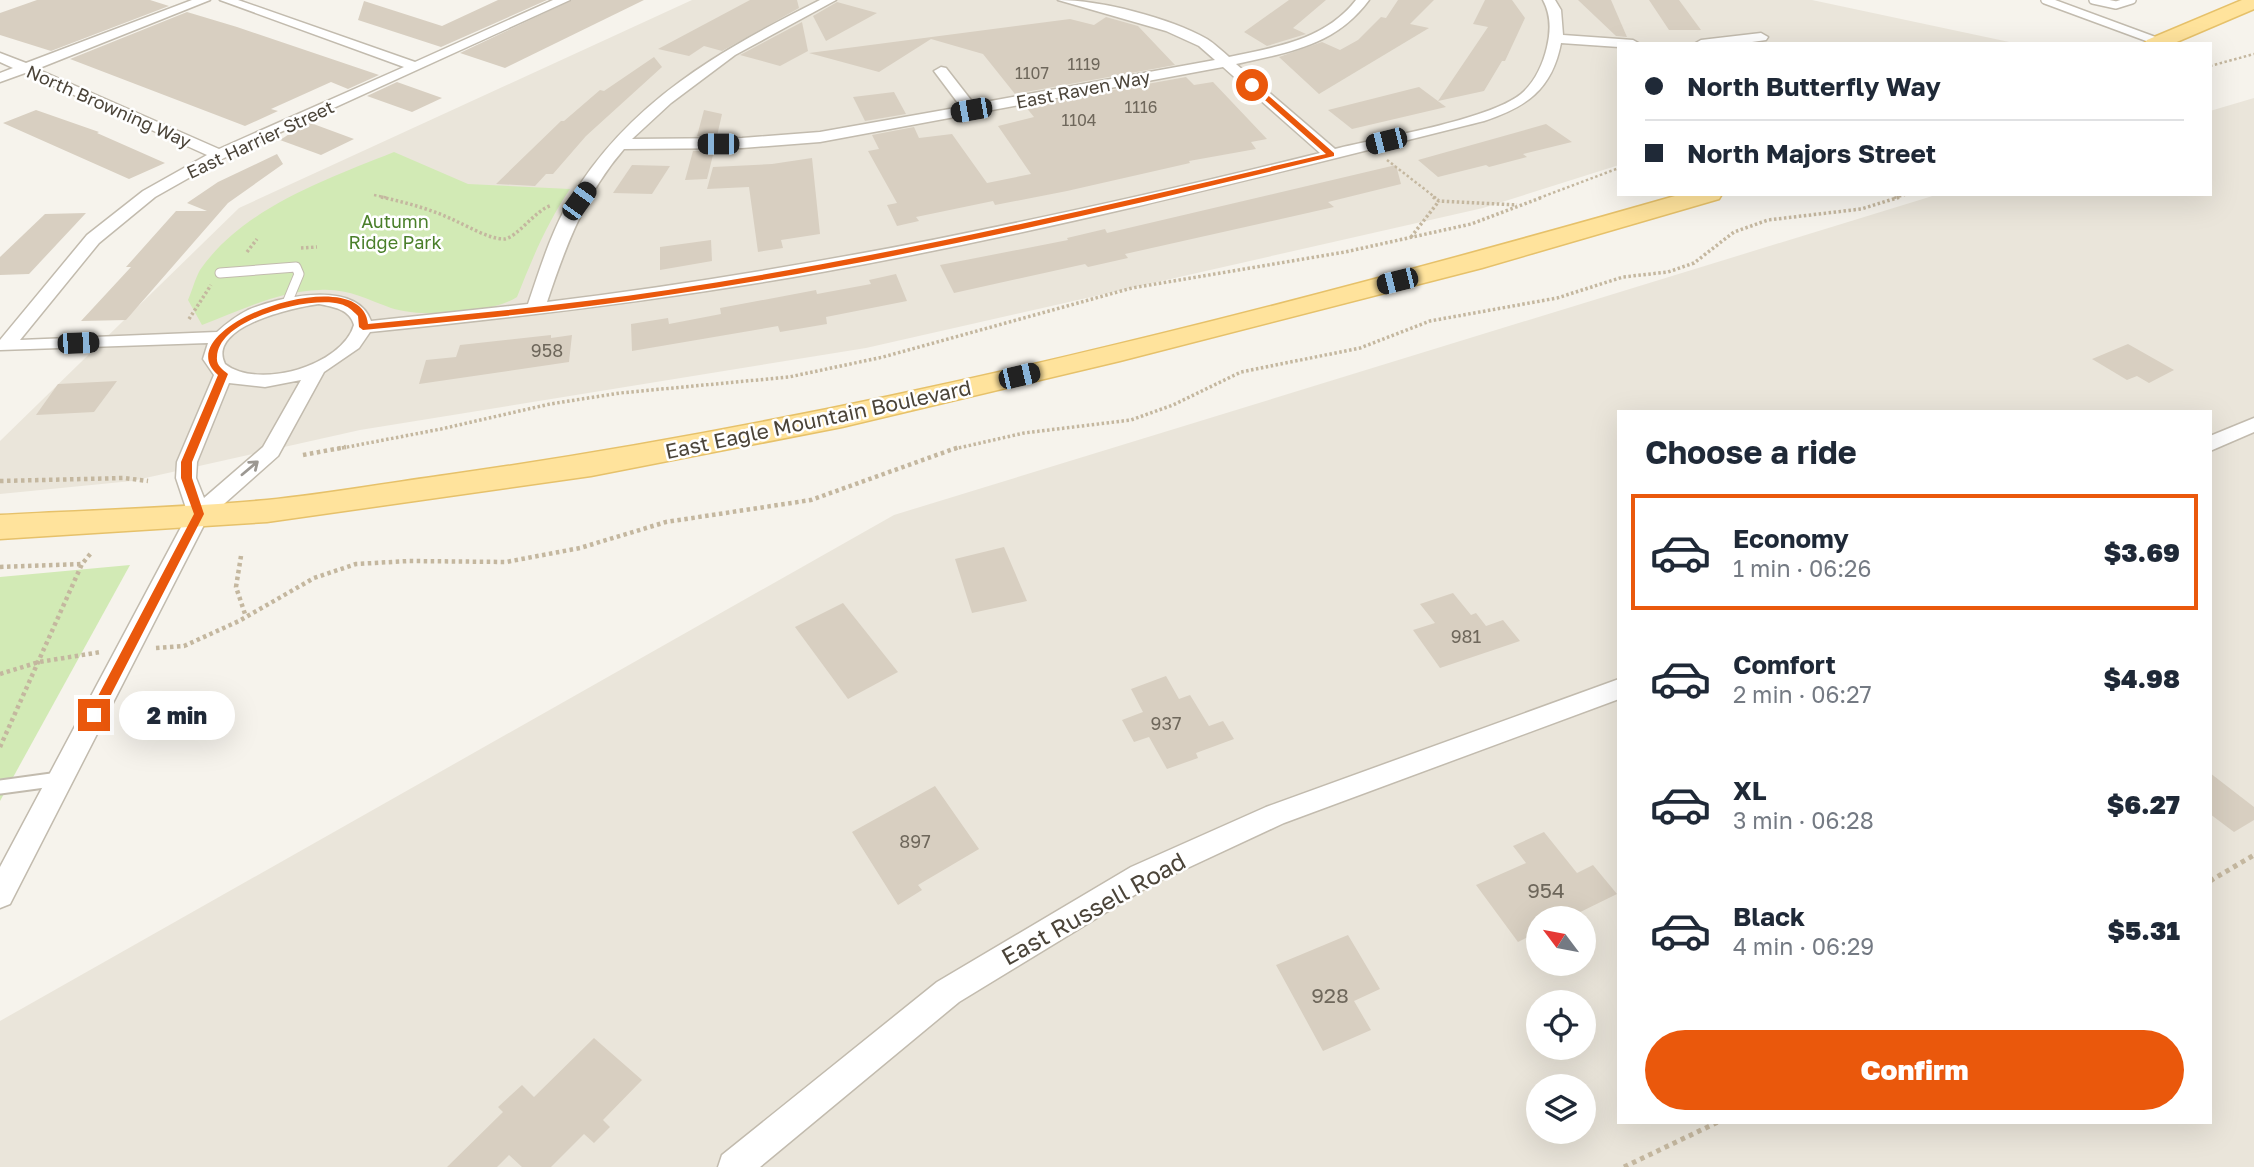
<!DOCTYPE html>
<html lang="en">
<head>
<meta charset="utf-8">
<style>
  body { margin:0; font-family:"Golos Text",sans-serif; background:#f6f6f7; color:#1f2937; height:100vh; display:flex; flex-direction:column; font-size:26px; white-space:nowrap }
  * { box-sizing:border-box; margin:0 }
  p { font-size:23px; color:#747a83 }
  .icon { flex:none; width:38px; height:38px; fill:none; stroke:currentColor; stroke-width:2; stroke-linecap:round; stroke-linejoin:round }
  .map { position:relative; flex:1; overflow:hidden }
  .panel { position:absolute; left:1617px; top:410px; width:595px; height:714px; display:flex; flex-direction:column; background:#fff; border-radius:0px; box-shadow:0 7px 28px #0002 }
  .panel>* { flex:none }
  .banner { position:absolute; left:1617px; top:42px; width:595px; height:154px; border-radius:0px; box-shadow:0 7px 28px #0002; display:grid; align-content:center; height:154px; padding:0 28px; background:#fff }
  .needle { width:46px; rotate:302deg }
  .controls { position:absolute; left:1526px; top:906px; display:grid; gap:14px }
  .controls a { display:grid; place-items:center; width:70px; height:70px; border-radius:50%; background:#fff; box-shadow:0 7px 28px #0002; font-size:35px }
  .end { position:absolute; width:32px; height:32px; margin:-16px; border:9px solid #ea580c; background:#fff; box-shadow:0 0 0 4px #fff }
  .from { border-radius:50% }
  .bubble { position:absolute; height:49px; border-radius:24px; background:#fff; box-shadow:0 7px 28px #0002; font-size:23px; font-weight:800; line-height:49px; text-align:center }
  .car { position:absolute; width:21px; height:42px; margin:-21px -10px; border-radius:9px; box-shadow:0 0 5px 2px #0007; background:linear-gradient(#222 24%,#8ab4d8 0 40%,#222 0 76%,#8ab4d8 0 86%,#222 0) }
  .banner b { display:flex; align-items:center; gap:24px; height:66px; font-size:26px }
  .banner b+b { border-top:2px solid #e0e1e3 }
  .banner i { width:18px; height:18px; background:#1f2937 }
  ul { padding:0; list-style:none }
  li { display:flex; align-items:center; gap:21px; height:116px; margin:0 14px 10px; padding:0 14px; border:4px solid transparent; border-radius:0px }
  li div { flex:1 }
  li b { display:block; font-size:26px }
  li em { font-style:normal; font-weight:800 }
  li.on { border-color:#ea580c }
  li>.icon { width:63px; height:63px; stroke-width:1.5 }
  h2 { padding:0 28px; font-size:32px; line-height:84px }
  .action { display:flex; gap:14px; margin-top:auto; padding:14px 28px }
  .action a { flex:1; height:80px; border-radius:42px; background:#ea580c; color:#fff; font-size:28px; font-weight:800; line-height:80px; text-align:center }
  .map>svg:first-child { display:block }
  .residential { fill:#eae5da; fill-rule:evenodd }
  .green { fill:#d2eab5 }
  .building { fill:#d8cfc1 }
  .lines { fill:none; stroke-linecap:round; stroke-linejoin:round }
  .service-far2-casing { stroke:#c2bbae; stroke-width:10 }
  .service-far1-casing { stroke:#c2bbae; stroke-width:11 }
  .service-casing { stroke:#c2bbae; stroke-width:17 }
  .minor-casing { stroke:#c2bbae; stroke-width:3 }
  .primary-casing { stroke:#e6c16a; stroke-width:3 }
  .path-far3 { stroke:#c4b79f; stroke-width:2.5; stroke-dasharray:2.5 2.5; stroke-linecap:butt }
  .path-far2 { stroke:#c4b79f; stroke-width:3.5; stroke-dasharray:2.5 2.5; stroke-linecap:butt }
  .path-far1 { stroke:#c4b79f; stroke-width:4.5; stroke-dasharray:3.5 3.5; stroke-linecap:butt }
  .path { stroke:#c4b79f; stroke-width:5; stroke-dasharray:4.5 4.5; stroke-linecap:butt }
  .service-far2 { stroke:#fff; stroke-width:7 }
  .service-far1 { stroke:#fff; stroke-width:9 }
  .service { stroke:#fff; stroke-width:13 }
  .minor { fill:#fff; fill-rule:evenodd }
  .primary { fill:#ffe39c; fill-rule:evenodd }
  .oneway { stroke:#9c9892 }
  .route { fill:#ea580c }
  .labels { text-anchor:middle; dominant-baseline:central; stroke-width:5; stroke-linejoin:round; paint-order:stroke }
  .far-number-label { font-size:16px; fill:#6e675b }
  .far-street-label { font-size:18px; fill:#4b4439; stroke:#fff }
  .far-park-label { font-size:18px; fill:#4a7f2a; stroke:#fff }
  .number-label { font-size:18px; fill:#6e675b }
  .street-label { font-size:21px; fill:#4b4439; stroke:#fff }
  .near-number-label { font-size:21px; fill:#6e675b }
  .near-street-label { font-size:24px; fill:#4b4439; stroke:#fff }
</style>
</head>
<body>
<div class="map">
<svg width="2254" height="1167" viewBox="0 0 2254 1167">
  <rect width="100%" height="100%" fill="#f6f3ec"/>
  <g class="residential">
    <path d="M692,0H1812L2014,43L1619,44V165L1483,208L866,348L360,430L132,481L0,494V441L239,208Z"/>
    <path d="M2254,98V1167H0V1021L894,515L1939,194H2210V111ZM1619,411H2210V1122H1619ZM1538,919H1584V964H1538ZM1538,1003H1584V1048H1538ZM1538,1087H1584V1132H1538Z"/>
  </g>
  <g class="green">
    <path d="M394,152L468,184L570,189C547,223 532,259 517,297C491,314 421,318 391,308C366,299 347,288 319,290C278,291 240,311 202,325L188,300C192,291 195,279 200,270C243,208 327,179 394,152Z"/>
    <path d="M130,565L0,801V577Z"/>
  </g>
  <g class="building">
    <path d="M37,0H150L169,6L51,51L0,35V13Z"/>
    <path d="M498,0H547L441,47L358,20L364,1L442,26Z"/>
    <path d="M572,0H644L505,68L460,53Z"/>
    <path d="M750,0H797L799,8L722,51L704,46L689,56L658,49Z"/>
    <path d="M1289,0H1326L1293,28L1306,34L1267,46L1244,32Z"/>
    <path d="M1398,0H1434L1410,24L1429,28L1319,94L1279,57L1322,42L1340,50L1358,40L1381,17L1386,18Z"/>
    <path d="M1485,0H1512L1525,18L1505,61H1502L1484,91L1438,101L1488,27L1473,24Z"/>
    <path d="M1578,0H1611L1627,37L1616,36Z"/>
    <path d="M1649,0H1679L1701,30H1669Z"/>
    <path d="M837,2L877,13L826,41L813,16Z"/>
    <path d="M187,12L237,27L379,75L348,89L331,82L271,109L278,111L245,126L70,59Z"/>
    <path d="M1106,17L1138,26L1175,65L1015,94L983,54L931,39L879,72L809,53L1070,19L1094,25Z"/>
    <path d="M802,22L808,51L780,66L740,55Z"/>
    <path d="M654,57L662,67L586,136L553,174H546L535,186L496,184L561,121H564L600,90L604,91Z"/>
    <path d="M1186,77L1194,85L1213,82L1267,139L1251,142L1256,149L1189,161L1190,163L1067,191L995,205L993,201L916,217L919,221L897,226L887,205L897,203L868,151L879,149L872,135L914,127L919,138L952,134L987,183L1031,174L998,126L1034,117L1025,106Z"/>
    <path d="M397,82L442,98L412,112L367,96Z"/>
    <path d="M1419,87L1446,107L1352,129L1328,110Z"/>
    <path d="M894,92L906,114L865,121L853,97Z"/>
    <path d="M36,110L99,132L97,133L165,163L129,179L3,123Z"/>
    <path d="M704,110L722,114L717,136H697Z"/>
    <path d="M308,122L354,139L321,155L280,140Z"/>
    <path d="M1546,124L1572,142L1523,154L1527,157L1489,167L1486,165L1438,177L1418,160Z"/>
    <path d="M693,151H714L707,179L685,180Z"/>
    <path d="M277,154L283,164L228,203L126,320L81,321L131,267H126L176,211H207L187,203L218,182Z"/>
    <path d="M812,158L820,234L781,240L783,248L758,252L749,187L707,189L713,167L772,164Z"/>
    <path d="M632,165L670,166L652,194L613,193Z"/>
    <path d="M1396,165L1401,184L1328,202L1334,207L1125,254L1128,258L1088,267L1085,264L954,293L940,265L1068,240L1067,238L1105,229L1107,233Z"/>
    <path d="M86,213L29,274L0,275V257L45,214Z"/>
    <path d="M711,240L712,261L660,270V247Z"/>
    <path d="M896,274L907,301L826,317L827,324L780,332L778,326L632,351L631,324L668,318L669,324L721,314L720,308L816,290L817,294L871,284L869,280Z"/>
    <path d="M551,335V338L572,335L569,362L419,384L426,360L456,357L460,345Z"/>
    <path d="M2128,344L2174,370L2149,383L2137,376L2127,380L2092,359Z"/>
    <path d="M117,381L94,412L36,415L58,384Z"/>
    <path d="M1004,547L1027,601L972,613L955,559Z"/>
    <path d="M1453,593L1471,615L1476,613L1486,626L1503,620L1520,641L1440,668L1413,630L1435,623L1420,604Z"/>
    <path d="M843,603L898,672L848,699L795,627Z"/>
    <path d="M1166,676L1179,699L1190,695L1209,726L1223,721L1234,739L1196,753L1198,758L1167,769L1149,737L1134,742L1122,720L1143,712L1131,689Z"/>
    <path d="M2210,773L2254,807V820L2234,832L2210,814Z"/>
    <path d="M935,786L979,849L918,885L922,890L898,905L852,832Z"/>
    <path d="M1544,832L1577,873L1593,865L1617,894L1566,919H1538V932L1518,942L1476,885L1526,863L1513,846Z"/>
    <path d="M1348,935L1380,989L1354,1001L1371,1030L1323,1051L1276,965Z"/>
    <path d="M594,1038L642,1080L603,1120L610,1127L594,1143L584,1134L551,1167H522L509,1155L497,1167H447L503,1112L498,1107L522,1085L534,1097Z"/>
  </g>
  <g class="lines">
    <g class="service-far2-casing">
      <g id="service-far2">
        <path d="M2045,0L2159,42"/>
        <path d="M2093,0L2116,5L2132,0"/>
      </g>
    </g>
    <g class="service-far1-casing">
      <path id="service-far1" d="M220,273L296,267L299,274L287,303"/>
    </g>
    <g class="service-casing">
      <path id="service" d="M0,787L59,779"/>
    </g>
    <g class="minor-casing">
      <g id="minor">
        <path d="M192,0H210L37,69L219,149L404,67L220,0H238L415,62L553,0H570L224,158L155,197L99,243L20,340L217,332C227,323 236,316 248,310C278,297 356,279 371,321L528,304C540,269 551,232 570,200C629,101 721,50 820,0H836L735,55L671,103L632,139L742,138L820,132L961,107L934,71L941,67L946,68L974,104L1215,60L1199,46L1166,31L1058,0C1101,0 1170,18 1207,39C1215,44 1222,51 1229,57C1276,47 1325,40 1356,0H1369C1335,46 1289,52 1236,64L1335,149C1379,138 1489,120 1521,94C1535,82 1543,64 1547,47C1551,30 1551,15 1543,0H1555L1561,10L1563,35L1633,40L1640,44H1619V47L1561,43C1552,90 1526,107 1484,121C1265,176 1045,232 822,272C672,299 522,317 370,332L359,348L324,372L278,456L207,519L10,904L0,908V867L188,514L176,478L177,462L214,375L203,359L208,343L0,350V340L87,235L143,191L207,155L25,73L0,82V73L13,68L0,62V53L26,63ZM1223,67L1320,153C1065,216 808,270 547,302C566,245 585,194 624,149L742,148L820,142ZM319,304C333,307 350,309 354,325C342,366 258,390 225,364C206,326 296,307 319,304ZM301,380L263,447L204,498L196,478L197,462L229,383L265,387Z"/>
        <path d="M1761,33L1768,37L1766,40L1738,44H1694L1701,40Z"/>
        <path d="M2254,418V432L2210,451V436Z"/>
        <path d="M1619,679V699L1284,823L1151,885L959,1002L760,1167H718L722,1155L937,982L1131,867L1266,807Z"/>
      </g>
    </g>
    <g class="primary-casing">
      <g id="primary">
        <path d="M2242,0H2254V9L2172,44H2144L2147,40Z"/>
        <path d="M1682,194H1722L1719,199L1482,268L1120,361L842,427L591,476L267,522L0,539V515C89,510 179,508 267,500C327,494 387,483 446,475C865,416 1276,310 1682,194Z"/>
      </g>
    </g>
    <g class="path-far3">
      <path d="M2210,66L2254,54"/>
      <path d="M1387,160L1436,198"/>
      <path d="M374,195L389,198"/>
      <path d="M1539,198L1619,168"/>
      <path d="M1894,198L1908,194"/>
    </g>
    <g class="path-far2">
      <path d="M381,197C408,203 434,210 458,222C471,228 490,239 504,239C517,238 535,210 552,205"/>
      <path d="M1433,197L1439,201L1517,205"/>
      <path d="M1411,237L1439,201"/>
      <path d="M301,248L317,247"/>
      <path d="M247,252L257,239"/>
      <path d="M189,319L211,285"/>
      <path d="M337,449L441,429L550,404L620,393L789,377L883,357L1132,288L1345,252L1471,224L1543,197"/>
      <path d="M954,449L1024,433L1131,420L1173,405L1241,372L1360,348L1430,321L1557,298L1623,277L1668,272L1694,263L1734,232L1768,220L1861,209L1900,197"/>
    </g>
    <g class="path-far1">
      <path d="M303,455L346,447"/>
      <path d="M0,481L124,478L148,481"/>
      <path d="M241,556L236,587L246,617"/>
      <path d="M0,567L82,564"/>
      <path d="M156,648L184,646L239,621L314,578L356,564L409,561L506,562L580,548L666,522L811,500L959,447"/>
      <path d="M0,674L39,662L101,652"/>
      <path d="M0,747L82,564L91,553"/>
    </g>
    <g class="path">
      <path d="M2210,881L2254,855"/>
      <path d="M1624,1167L1718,1122"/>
    </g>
    <use href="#service-far2" class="service-far2"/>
    <use href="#service-far1" class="service-far1"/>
    <use href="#service" class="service"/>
    <use href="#minor" class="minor"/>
    <use href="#primary" class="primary"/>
  </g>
  <defs><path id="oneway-shaft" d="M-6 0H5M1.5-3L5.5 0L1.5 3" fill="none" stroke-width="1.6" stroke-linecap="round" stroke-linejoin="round" transform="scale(1.75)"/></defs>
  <use class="oneway" href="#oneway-shaft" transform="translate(250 468) rotate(-40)"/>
  <path class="route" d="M1249,83H1254L1334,153V156C1114,210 892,262 668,295C567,311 465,320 363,330L359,327L358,316C352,310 348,306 340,304C311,296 218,318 217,357C216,365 222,369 228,374L192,462V478L204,514L99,718H90L88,715L194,514L181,478V462L218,375C162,327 363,257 368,324C468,314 568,305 668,290C889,257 1108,205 1326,154L1249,86Z"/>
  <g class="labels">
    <g class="far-number-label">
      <text x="1084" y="64">1119</text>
      <text x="1032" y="73">1107</text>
      <text x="1141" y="107">1116</text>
      <text x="1079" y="120">1104</text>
    </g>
    <g class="far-street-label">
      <text transform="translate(1083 89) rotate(-11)">East Raven Way</text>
      <text transform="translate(109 106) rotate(24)">North Browning Way</text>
      <text transform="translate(260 139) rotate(-25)">East Harrier Street</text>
    </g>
    <g class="far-park-label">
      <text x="395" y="221">Autumn<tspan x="395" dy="21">Ridge Park</tspan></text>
    </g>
    <g class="number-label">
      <text x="547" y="350">958</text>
      <text x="1466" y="636">981</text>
      <text x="1166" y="723">937</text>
      <text x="915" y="841">897</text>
    </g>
    <g class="street-label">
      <text transform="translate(818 419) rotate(-12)">East Eagle Mountain Boulevard</text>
    </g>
    <g class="near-number-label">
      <text x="1546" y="890">954</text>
      <text x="1330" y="995">928</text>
    </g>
    <g class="near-street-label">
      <text transform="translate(1093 908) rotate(-29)">East Russell Road</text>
    </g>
  </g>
</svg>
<div class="controls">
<a><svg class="needle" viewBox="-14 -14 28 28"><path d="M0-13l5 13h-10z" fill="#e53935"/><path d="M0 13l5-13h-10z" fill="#747a83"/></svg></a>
<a><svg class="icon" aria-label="locate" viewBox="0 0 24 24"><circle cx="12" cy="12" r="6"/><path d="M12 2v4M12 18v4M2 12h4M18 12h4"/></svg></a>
<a><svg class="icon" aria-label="layers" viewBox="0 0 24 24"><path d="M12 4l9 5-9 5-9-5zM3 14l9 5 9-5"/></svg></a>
</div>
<i class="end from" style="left:1252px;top:85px"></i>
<i class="end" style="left:94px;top:715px"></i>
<div class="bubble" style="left:119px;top:691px;width:116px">2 min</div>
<i class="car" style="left:971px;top:110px;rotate:260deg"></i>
<i class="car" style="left:1386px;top:141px;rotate:256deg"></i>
<i class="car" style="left:718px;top:144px;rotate:270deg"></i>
<i class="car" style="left:579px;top:201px;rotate:36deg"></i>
<i class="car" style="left:1397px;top:281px;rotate:256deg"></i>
<i class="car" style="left:78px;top:343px;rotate:88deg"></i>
<i class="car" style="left:1019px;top:376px;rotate:77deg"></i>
<div class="banner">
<b><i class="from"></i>North Butterfly Way</b>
<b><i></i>North Majors Street</b>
</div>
<section class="panel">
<h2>Choose a ride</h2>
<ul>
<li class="on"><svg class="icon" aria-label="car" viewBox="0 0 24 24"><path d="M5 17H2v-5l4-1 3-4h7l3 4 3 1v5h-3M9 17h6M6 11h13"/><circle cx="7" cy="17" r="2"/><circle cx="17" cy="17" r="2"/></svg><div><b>Economy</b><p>1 min · 06:26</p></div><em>$3.69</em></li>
<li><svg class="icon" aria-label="car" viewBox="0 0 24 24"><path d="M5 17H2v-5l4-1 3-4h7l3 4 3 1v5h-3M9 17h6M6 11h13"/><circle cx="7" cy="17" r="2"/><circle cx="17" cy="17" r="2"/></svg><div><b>Comfort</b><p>2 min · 06:27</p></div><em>$4.98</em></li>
<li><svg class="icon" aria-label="car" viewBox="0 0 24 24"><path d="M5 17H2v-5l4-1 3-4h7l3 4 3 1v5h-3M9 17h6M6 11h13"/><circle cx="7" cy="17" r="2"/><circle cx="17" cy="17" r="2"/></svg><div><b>XL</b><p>3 min · 06:28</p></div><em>$6.27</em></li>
<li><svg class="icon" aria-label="car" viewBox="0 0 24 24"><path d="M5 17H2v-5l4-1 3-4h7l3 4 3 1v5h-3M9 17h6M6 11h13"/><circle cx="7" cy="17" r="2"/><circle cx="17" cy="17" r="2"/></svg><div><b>Black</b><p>4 min · 06:29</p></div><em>$5.31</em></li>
</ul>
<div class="action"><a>Confirm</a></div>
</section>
</div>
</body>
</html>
